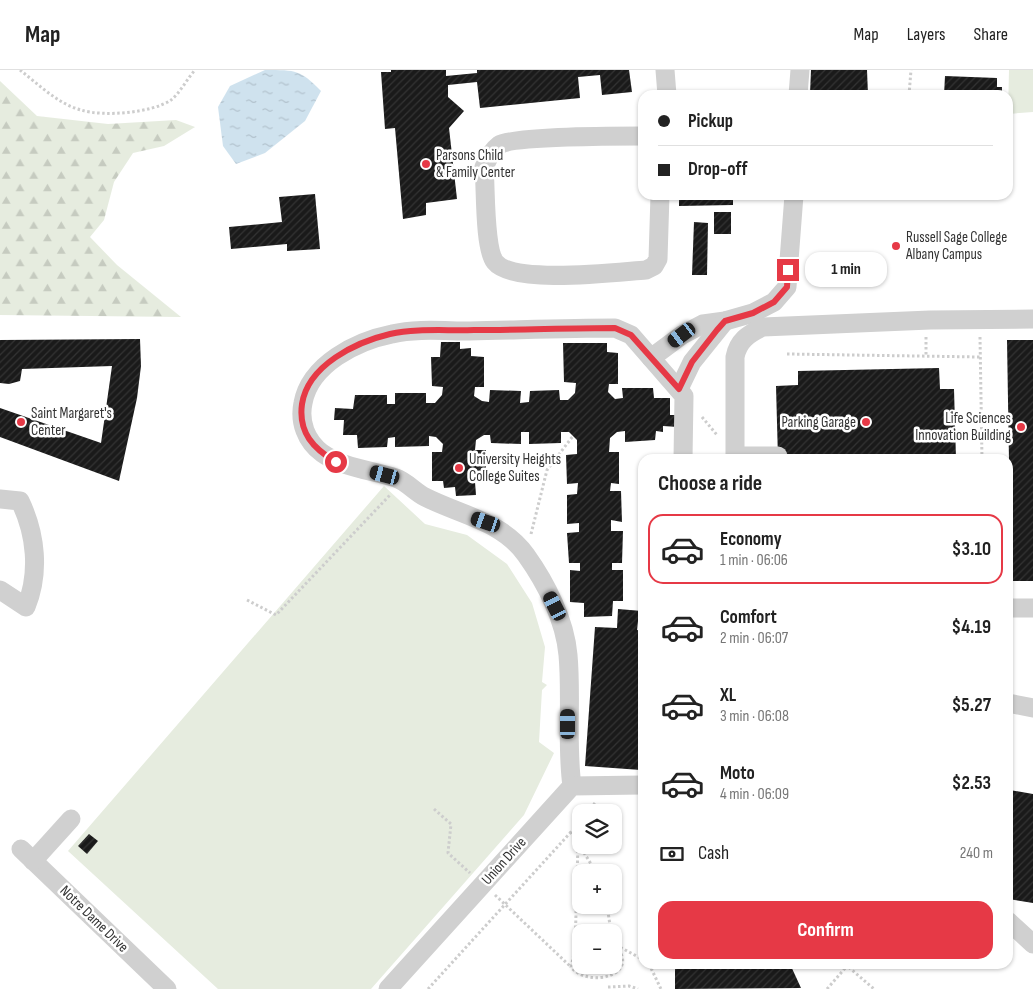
<!DOCTYPE html>
<html lang="en">
<head>
<meta charset="utf-8">
<style>
  body { margin:0; font-family:"Sofia Sans Condensed",sans-serif; background:#f6f6f6; color:#222; height:100vh; display:flex; flex-direction:column; font-size:19px; white-space:nowrap }
  * { box-sizing:border-box; margin:0 }
  p { font-size:16px; color:#767676 }
  .icon { flex:none; width:28px; height:28px; fill:none; stroke:currentColor; stroke-width:2; stroke-linecap:round; stroke-linejoin:round }
  .map { position:relative; flex:1; overflow:hidden }
  .side { position:absolute; left:638px; top:384px; width:375px; height:515px; display:flex; flex-direction:column; background:#fff; border-radius:15px; box-shadow:0 1px 4px #0004 }
  .side>* { flex:none }
  .hud { position:absolute; left:638px; top:20px; width:375px; height:110px; border-radius:15px; box-shadow:0 1px 4px #0004; display:grid; align-content:center; height:110px; padding:0 20px; background:#fff }
  .controls { position:absolute; left:572px; top:734px; display:grid; gap:10px }
  .controls a { display:grid; place-items:center; width:50px; height:50px; border-radius:10px; background:#fff; box-shadow:0 1px 4px #0004; font-size:25px }
  .end { position:absolute; width:22px; height:22px; margin:-11px; border:6px solid #e63946; background:#fff; box-shadow:0 0 0 2px #fff }
  .from { border-radius:50% }
  .bubble { position:absolute; height:35px; border-radius:15px; background:#fff; box-shadow:0 1px 4px #0004; font-size:16px; font-weight:700; line-height:35px; text-align:center }
  .car { position:absolute; width:15px; height:30px; margin:-15px -8px; border-radius:6px; box-shadow:0 0 4px 1px #0007; background:linear-gradient(#222 24%,#8ab4d8 0 40%,#222 0 76%,#8ab4d8 0 86%,#222 0) }
  .hud b { display:flex; align-items:center; gap:18px; height:48px; font-size:19px }
  .hud b+b { border-top:1px solid #e0e0e0 }
  .hud i { width:12px; height:12px; background:#222 }
  ul { padding:0; list-style:none }
  li { display:flex; align-items:center; gap:15px; height:70px; margin:0 10px 8px; padding:0 10px; border:2px solid transparent; border-radius:15px }
  li div { flex:1 }
  li b { display:block; font-size:19px }
  li em { font-style:normal; font-weight:700 }
  li.current { border-color:#e63946 }
  li>.icon { width:45px; height:45px; stroke-width:1.5 }
  h2 { padding:0 20px; font-size:22px; line-height:60px }
  .pay { display:flex; align-items:center; gap:12px; height:55px; padding:0 20px; font-size:19px }
  .pay p { margin-inline-start:auto }
  .button { display:flex; gap:10px; margin-top:auto; padding:10px 20px }
  .button a { flex:1; height:58px; border-radius:15px; background:#e63946; color:#fff; font-size:20px; font-weight:700; line-height:58px; text-align:center }
  header { display:flex; align-items:center; gap:30px; box-sizing:border-box; height:70px; padding:0 25px; background:#fff; border-bottom:1px solid #e0e0e0 }
  header strong { font-size:24px }
  nav { display:flex; gap:28px; margin-inline-start:auto; font-size:18px }
  .map>svg:first-child { display:block }
  .green { fill:#e6ecdf }
  .forest { fill:url(#forest-firs) }
  .water { fill:url(#water-ripples) }
  .building { fill:url(#building-hatch) }
  .lines { fill:none; stroke-linecap:round; stroke-linejoin:round }
  .path { stroke:#cdcdcd; stroke-width:3; stroke-dasharray:2.5 2.5; stroke-linecap:butt }
  .minor { stroke:#d0d0d0; stroke-width:19 }
  .route { stroke:#e63946; stroke-width:6 }
  .poi-dot { fill:#e63946; stroke:#fff; stroke-width:2 }
  .labels { text-anchor:middle; dominant-baseline:central; stroke-width:5; stroke-linejoin:round; paint-order:stroke }
  .poi-label { font-size:15px; fill:#333; stroke:#fff; text-anchor:start }
  .street-label { font-size:15px; fill:#333; stroke:#fff }
</style>
</head>
<body>
<header>
<strong>Map</strong>
<nav><a>Map</a><a>Layers</a><a>Share</a></nav>
</header>
<div class="map">
<svg width="1033" height="919" viewBox="0 0 1033 919">
  <defs>
    <pattern id="forest-firs" width="22" height="20" patternUnits="userSpaceOnUse" patternTransform="scale(1.25)"><rect width="22" height="20" fill="#e6ecdf"/><path d="M5 1l3.5 6h-7zM16 11l3.5 6h-7z" fill="#c6cbc0"/></pattern>
    <pattern id="water-ripples" width="26" height="14" patternUnits="userSpaceOnUse" patternTransform="scale(1.25)"><rect width="26" height="14" fill="#cfe2ee"/><path d="M2 4q2-2 4 0t4 0M15 11q2-2 4 0t4 0" fill="none" stroke="#b2c2cd"/></pattern>
    <pattern id="building-hatch" width="6" height="6" patternUnits="userSpaceOnUse" patternTransform="scale(1.25)"><rect width="6" height="6" fill="#1a1a1a"/><path d="M-1 1l2-2M0 6l6-6M5 7l2-2" fill="none" stroke="#333"/></pattern>
  </defs>
  <rect width="100%" height="100%" fill="#fff"/>
  <g class="green">
    <path d="M1009,0H1033V42L1008,44Z"/>
    <path d="M384,416L425,454L467,465L507,494L532,533L545,577L542,612L547,615L542,620L539,672L554,683L524,745L371,919H218L68,781Z"/>
  </g>
  <path class="forest" d="M0,11L37,46L108,54L176,50L195,57L164,76L133,83L114,112L104,150L90,167L117,195L181,247L0,245Z"/>
  <path class="water" d="M265,0C297,0 300,0 321,21L305,51L265,83L236,94L223,76L218,37L230,16Z"/>
  <g class="building">
    <path d="M391,0H446V6L477,3V0H629L632,22L602,25L600,5L578,7L580,28L480,38L477,12L448,15V27L464,41L449,58L457,129L426,133V145L403,149L395,58L385,59L381,2H391Z"/>
    <path d="M811,0H867L868,25L810,24Z"/>
    <path d="M945,6L997,8V17H1002V25H944Z"/>
    <path d="M315,124L320,179L287,181V174L231,179L229,157L282,152L279,127Z"/>
    <path d="M679,125H733V135L679,136Z"/>
    <path d="M864,125H979V129L864,127Z"/>
    <rect x="714" y="142" width="17" height="22"/>
    <path d="M694,152L708,153L707,205H692Z"/>
    <path d="M140,269L141,296L137,328L119,411L0,367V338L101,373L112,296L22,299L20,311L9,314L0,313V270Z"/>
    <path d="M1007,270H1033V511H1011Z"/>
    <path d="M441,272H460V279L471,278V286L484,287V317H475L474,326L482,331L489,332L490,320L521,321L520,333L529,332L530,321L559,320L560,330H568L575,323L576,313L564,312L563,273H607V282L618,283V314H609L608,322L615,329L623,328L622,318H653L654,328H670V345H678V357L663,356V362L656,361L655,370L625,372V361L617,362L610,368L609,382H619V414L611,413L610,421H621L622,452L611,450V461H623L622,493H612V500H623V531H613L612,546L584,547V533L570,532V500L580,501V493H569L567,463L579,462V453L567,454V425L577,424L578,413L567,414L566,385L577,384V370L569,362H561V373L529,374V362H521V374L491,373L490,365H484L476,370L475,380H486V411L475,412L476,425L456,426L455,417L444,418L443,411H432V382H442L443,374L436,367L429,366V376L395,377V367L388,368L387,377L358,378L357,365H343L344,350H334L335,338L353,339L355,325H387V334H395V323H426V333H435L442,325L443,317L432,316L431,287H440Z"/>
    <path d="M939,298L940,319H954L956,389H778L776,316L798,315V301Z"/>
    <path d="M618,539L642,541V552L638,551L637,560L642,561L641,700L585,696L595,557L617,558Z"/>
    <path d="M1010,720L1033,724V833L1008,829V734Z"/>
    <path d="M89,764L98,771L87,784L78,776Z"/>
    <path d="M675,894H790L801,918L675,919Z"/>
  </g>
  <g class="lines">
    <g class="path">
      <path d="M20,0C38,14 58,34 81,40C103,47 152,43 171,30C180,23 187,9 195,0"/>
      <path d="M909,25L911,0"/>
      <path d="M926,267V286"/>
      <path d="M980,267L982,389"/>
      <path d="M787,284L980,287"/>
      <path d="M702,347L717,365"/>
      <path d="M1008,444H1010"/>
      <path d="M531,464L547,400L573,366"/>
      <path d="M247,530L276,545L390,425"/>
      <path d="M434,739L451,754L448,783L470,803"/>
      <path d="M587,742L595,733"/>
      <path d="M581,750L571,762L596,802"/>
      <path d="M495,825L571,897"/>
      <path d="M607,835L611,862"/>
      <path d="M581,872L575,880L571,897C588,919 644,905 614,874"/>
      <path d="M616,875L642,889"/>
      <path d="M575,878L578,774"/>
      <path d="M649,894L661,919"/>
      <path d="M845,894L874,919"/>
      <path d="M608,917L629,916L638,919"/>
      <path d="M428,919L571,762"/>
      <path d="M827,919L847,896"/>
    </g>
    <g class="minor">
      <path d="M665,0L667,25"/>
      <path d="M798,25L800,0"/>
      <path d="M642,66C620,66 512,66 499,75C491,81 488,89 484,97C486,118 484,178 495,192C513,215 617,202 646,200L654,196L658,189L660,125"/>
      <path d="M651,288L682,265L703,254L725,251L753,243L774,232L787,217L794,125"/>
      <path d="M679,319L692,292L725,251"/>
      <path d="M735,386H778"/>
      <path d="M735,389V287C738,271 748,264 763,257L930,250L1033,249"/>
      <path d="M0,429L20,431C36,464 40,503 26,537L0,520"/>
      <path d="M1008,538H1033"/>
      <path d="M1008,633L1033,638"/>
      <path d="M572,716C566,672 572,629 568,585C565,550 546,513 526,485C502,451 460,445 425,427C415,422 407,412 396,408C372,400 343,398 322,383C306,371 299,352 303,333C310,294 357,271 392,264C417,258 445,261 470,261C519,260 567,258 615,258L631,265L684,326L683,389"/>
      <path d="M21,779L167,919"/>
      <path d="M33,791L71,749"/>
      <path d="M1008,851L1033,874"/>
      <path d="M388,919L572,716L642,715"/>
    </g>
  </g>
  <g class="lines">
    <path class="route" d="M336,392C314,379 298,363 302,334C308,295 356,272 390,264C416,258 447,261 474,260C521,260 568,258 615,258L631,265L679,319L692,292L717,260L725,251L753,243L774,232L787,217L788,200"/>
  </g>
  <g class="poi-dot">
    <circle cx="426" cy="94" r="5"/>
    <circle cx="896" cy="176" r="5"/>
    <circle cx="21" cy="352" r="5"/>
    <circle cx="866" cy="352" r="5"/>
    <circle cx="1021" cy="357" r="5"/>
    <circle cx="459" cy="398" r="5"/>
  </g>
  <g class="labels">
    <g class="poi-label">
      <text x="436" y="85">Parsons Child<tspan x="436" dy="17">&amp; Family Center</tspan></text>
      <text x="906" y="167">Russell Sage College<tspan x="906" dy="17">Albany Campus</tspan></text>
      <text x="31" y="343">Saint Margaret's<tspan x="31" dy="17">Center</tspan></text>
      <text x="1011" y="348" text-anchor="end">Life Sciences<tspan x="1011" dy="17">Innovation Building</tspan></text>
      <text x="856" y="352" text-anchor="end">Parking Garage</text>
      <text x="469" y="389">University Heights<tspan x="469" dy="17">College Suites</tspan></text>
    </g>
    <g class="street-label">
      <text transform="translate(504 791) rotate(-48)">Union Drive</text>
      <text transform="translate(94 849) rotate(44)">Notre Dame Drive</text>
    </g>
  </g>
</svg>
<div class="controls">
<a><svg class="icon" aria-label="layers" viewBox="0 0 24 24"><path d="M12 4l9 5-9 5-9-5zM3 14l9 5 9-5"/></svg></a>
<a>+</a>
<a>−</a>
</div>
<i class="end from" style="left:336px;top:392px"></i>
<i class="end" style="left:788px;top:200px"></i>
<div class="bubble" style="left:805px;top:182px;width:82px">1 min</div>
<i class="car" style="left:682px;top:265px;rotate:233deg"></i>
<i class="car" style="left:385px;top:405px;rotate:285deg"></i>
<i class="car" style="left:486px;top:452px;rotate:289deg"></i>
<i class="car" style="left:555px;top:536px;rotate:333deg"></i>
<i class="car" style="left:568px;top:654px;rotate:0deg"></i>
<div class="hud">
<b><i class="from"></i>Pickup</b>
<b><i></i>Drop-off</b>
</div>
<section class="side">
<h2>Choose a ride</h2>
<ul>
<li class="current"><svg class="icon" aria-label="car" viewBox="0 0 24 24"><path d="M5 17H2v-5l4-1 3-4h7l3 4 3 1v5h-3M9 17h6M6 11h13"/><circle cx="7" cy="17" r="2"/><circle cx="17" cy="17" r="2"/></svg><div><b>Economy</b><p>1 min · 06:06</p></div><em>$3.10</em></li>
<li><svg class="icon" aria-label="car" viewBox="0 0 24 24"><path d="M5 17H2v-5l4-1 3-4h7l3 4 3 1v5h-3M9 17h6M6 11h13"/><circle cx="7" cy="17" r="2"/><circle cx="17" cy="17" r="2"/></svg><div><b>Comfort</b><p>2 min · 06:07</p></div><em>$4.19</em></li>
<li><svg class="icon" aria-label="car" viewBox="0 0 24 24"><path d="M5 17H2v-5l4-1 3-4h7l3 4 3 1v5h-3M9 17h6M6 11h13"/><circle cx="7" cy="17" r="2"/><circle cx="17" cy="17" r="2"/></svg><div><b>XL</b><p>3 min · 06:08</p></div><em>$5.27</em></li>
<li><svg class="icon" aria-label="car" viewBox="0 0 24 24"><path d="M5 17H2v-5l4-1 3-4h7l3 4 3 1v5h-3M9 17h6M6 11h13"/><circle cx="7" cy="17" r="2"/><circle cx="17" cy="17" r="2"/></svg><div><b>Moto</b><p>4 min · 06:09</p></div><em>$2.53</em></li>
</ul>
<div class="pay"><svg class="icon" aria-label="cash" viewBox="0 0 24 24"><path d="M3 7h18v10H3z"/><circle cx="12" cy="12" r="2"/></svg>Cash<p>240 m</p></div>
<div class="button"><a>Confirm</a></div>
</section>
</div>
</body>
</html>
